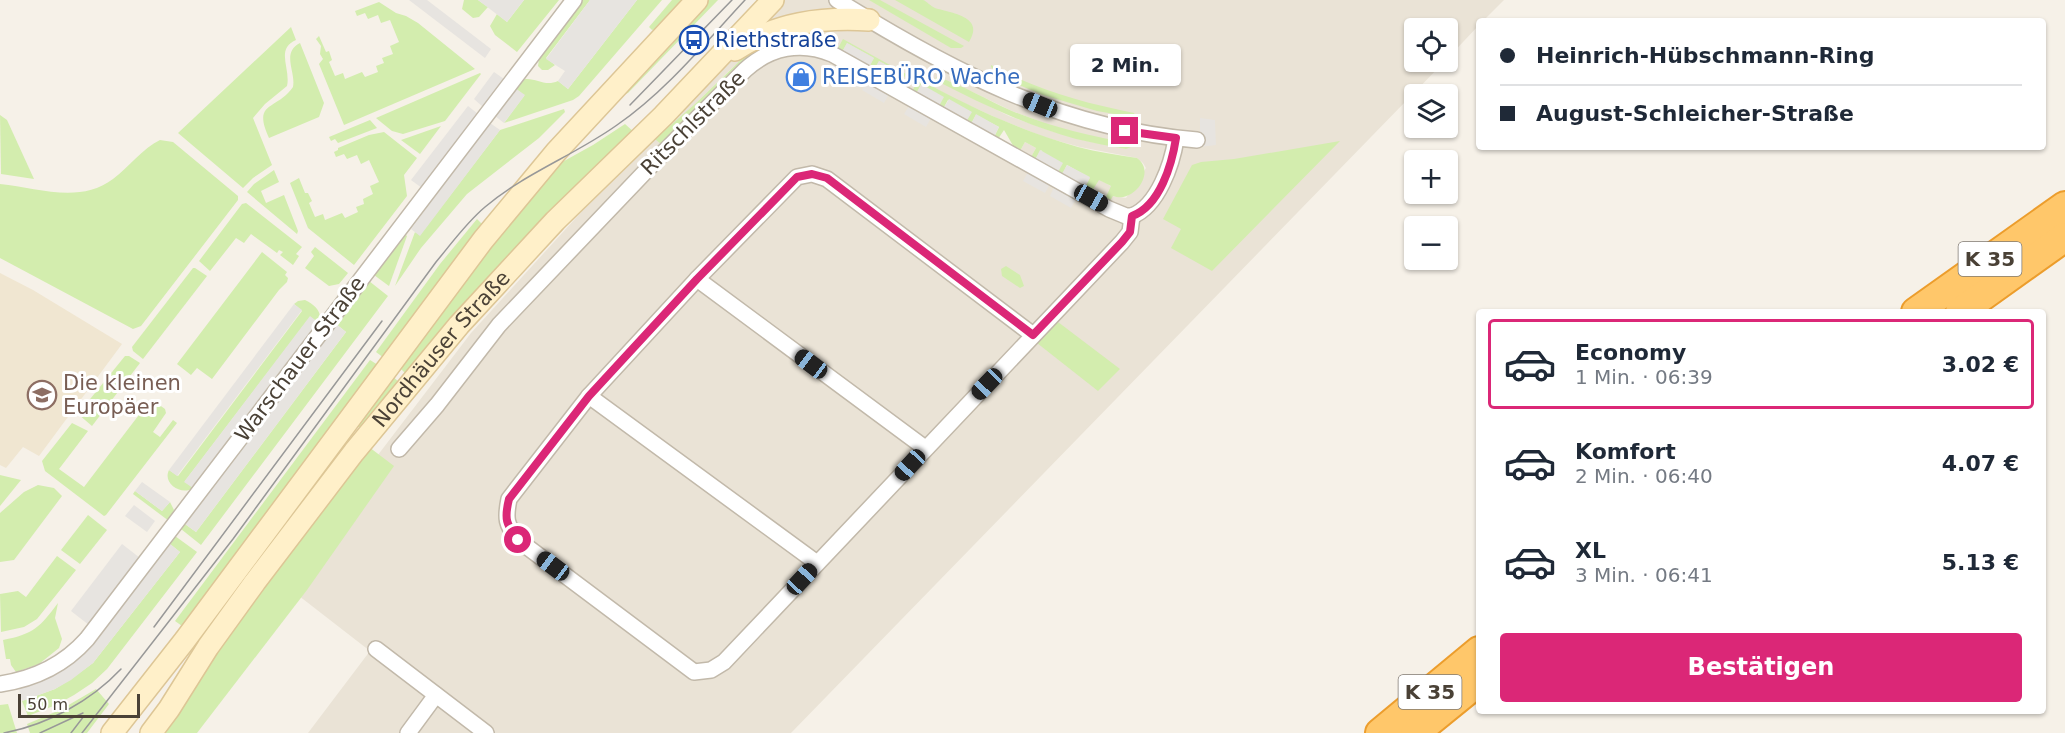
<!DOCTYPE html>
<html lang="de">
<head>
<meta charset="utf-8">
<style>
  body { margin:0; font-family:"DejaVu Sans",sans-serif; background:#f2f2f3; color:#1f2937; height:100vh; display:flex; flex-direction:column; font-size:22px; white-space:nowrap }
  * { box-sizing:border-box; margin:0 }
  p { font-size:20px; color:#747a83 }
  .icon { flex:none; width:33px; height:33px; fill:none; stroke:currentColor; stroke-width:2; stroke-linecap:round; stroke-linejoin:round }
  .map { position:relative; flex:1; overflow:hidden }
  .drawer { position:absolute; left:1476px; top:309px; width:570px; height:405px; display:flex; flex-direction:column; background:#fff; border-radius:6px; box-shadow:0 2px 4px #0004 }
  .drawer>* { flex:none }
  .guide { position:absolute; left:1476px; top:18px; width:570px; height:132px; border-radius:6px; box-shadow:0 2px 4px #0004; display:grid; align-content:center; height:132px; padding:0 24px; background:#fff }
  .fabs { position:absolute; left:1404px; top:18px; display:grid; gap:12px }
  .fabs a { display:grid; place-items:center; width:54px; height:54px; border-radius:6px; background:#fff; box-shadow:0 2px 4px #0004; font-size:30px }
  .scale { position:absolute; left:18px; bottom:15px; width:122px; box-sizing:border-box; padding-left:6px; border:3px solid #4a4136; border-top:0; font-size:16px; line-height:21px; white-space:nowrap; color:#4a4136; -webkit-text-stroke:4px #fff; paint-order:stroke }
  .end { position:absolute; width:27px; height:27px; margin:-14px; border:8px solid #db2777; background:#fff; box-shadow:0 0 0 3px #fff }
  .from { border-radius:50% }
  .bubble { position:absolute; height:42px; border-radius:6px; background:#fff; box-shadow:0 2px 4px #0004; font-size:20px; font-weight:600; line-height:42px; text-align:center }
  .car { position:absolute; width:18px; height:36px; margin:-18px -9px; border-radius:8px; box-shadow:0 0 4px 2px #0007; background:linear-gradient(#222 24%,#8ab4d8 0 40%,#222 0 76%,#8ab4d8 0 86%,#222 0) }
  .guide b { display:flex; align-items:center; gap:21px; height:57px; font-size:22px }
  .guide b+b { border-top:2px solid #e0e1e3 }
  .guide i { width:15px; height:15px; background:#1f2937 }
  ul { padding:10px 0 0; list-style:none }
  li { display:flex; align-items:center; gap:18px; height:90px; margin:0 12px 9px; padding:0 12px; border:3px solid transparent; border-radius:6px }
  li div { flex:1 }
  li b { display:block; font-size:22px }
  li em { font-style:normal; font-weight:600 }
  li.active { border-color:#db2777 }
  li>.icon { width:54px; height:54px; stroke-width:1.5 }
  .button { display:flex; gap:12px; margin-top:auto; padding:12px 24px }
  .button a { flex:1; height:69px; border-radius:6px; background:#db2777; color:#fff; font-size:24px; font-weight:600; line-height:69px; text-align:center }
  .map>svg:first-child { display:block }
  .residential { fill:#eae3d6; fill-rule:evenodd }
  .education { fill:#f0e6d1 }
  .green { fill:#d3edae }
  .parking { fill:#e7e4e0 }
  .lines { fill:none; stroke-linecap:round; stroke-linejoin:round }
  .street-casing { stroke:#c2b9aa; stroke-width:18 }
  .secondary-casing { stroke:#ddc696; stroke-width:24 }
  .highway-casing { stroke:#ec9d2c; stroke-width:32 }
  .street { stroke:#fff; stroke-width:15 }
  .secondary { stroke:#fff0c9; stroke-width:21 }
  .highway { stroke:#ffc76a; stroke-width:28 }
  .tram { stroke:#989898; stroke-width:1.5 }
  .route { stroke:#db2777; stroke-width:8 }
  .labels { text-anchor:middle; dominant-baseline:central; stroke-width:6; stroke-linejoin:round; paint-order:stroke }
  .shield { fill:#fff; stroke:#807a72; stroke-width:1.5 }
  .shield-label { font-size:20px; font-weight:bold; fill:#4a4136 }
  .transit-label { font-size:21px; fill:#164399; stroke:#fff; text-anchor:start }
  .shop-label { font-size:21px; fill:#366cbe; stroke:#fff; text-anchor:start }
  .street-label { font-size:21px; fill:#4a4136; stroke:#fff }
  .education-label { font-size:21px; fill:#785e54; stroke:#fff; text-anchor:start }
</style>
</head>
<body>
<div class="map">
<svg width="2065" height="733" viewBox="0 0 2065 733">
  <rect width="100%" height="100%" fill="#f6f1e8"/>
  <path class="residential" d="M783,0H1504L1483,21H1479V25L1448,58V28H1414V62H1444L791,733H308L370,651L281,582L471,333L625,164ZM736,64L662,146L656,139L696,103ZM919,79L955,99L999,119L1044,137L1080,147L1137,158L1143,163L1146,168L1126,198L1112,196L1110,201L1112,187L1099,179L1031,157L1036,148L1025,142L1020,151L912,91ZM935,79L952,82L1012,111L1049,125L1078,134L1132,145L1126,149L1078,139L1048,130L1009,116Z"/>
  <path class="education" d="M0,273L33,290L122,344L39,456L23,447L6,468L0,465Z"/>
  <g class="green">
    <path d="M464,0H478L488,7L479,17L473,18L462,9Z"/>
    <path d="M524,0H559L517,52L495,35L490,26L497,14L507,22Z"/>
    <path d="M583,0H590L546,58L555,65L548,70H542L538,66L539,59Z"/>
    <path d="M637,0H662L579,96L573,100L504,123L524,96L515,88L525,79C537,78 545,87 558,81L568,89Z"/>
    <path d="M672,0H685L659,28L652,30L649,27Z"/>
    <path d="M707,0H718L628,93L616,97Z"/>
    <path d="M869,0H880L964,46L961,48H951Z"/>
    <path d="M895,0C902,0 916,0 923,0C927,1 930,6 935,8C950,13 986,16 969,42Z"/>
    <path d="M379,2L396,13L406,16L418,23L475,69L344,125L319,64L323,59L320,54L321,46L316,39L319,36L326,52L329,51L332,60L329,62L335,76L343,73L345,79L362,72L365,77L378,72L376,66L384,63L382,58L393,54L390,46L399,42L390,20L381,23L378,15L368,19L365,13L357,16L355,11Z"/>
    <path d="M291,27L296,40C275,49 291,69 287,86L265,104L253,118L272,165L253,178L243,188L178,133Z"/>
    <path d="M843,39L906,74L900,85L896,83L901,73L879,61L874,70L869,67L874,58L847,43L842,52L837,50Z"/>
    <path d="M300,43L324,103L319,117L269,138C252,101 276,111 293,87C296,71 281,53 300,43Z"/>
    <path d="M750,51L753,54L663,146L655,139L696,103Z"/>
    <path d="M991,65C1036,90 1084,103 1134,113L1137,118L1097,111L1043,95L1002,78L991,67Z"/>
    <path d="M480,73L481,74L445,121L403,134L392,131L376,118Z"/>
    <path d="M937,77C963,85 987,100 1012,111C1051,127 1090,136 1132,144L1131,147L1126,149C1110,146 1093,143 1076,139C1027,126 980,103 935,80Z"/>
    <path d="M919,79C969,107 1022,131 1078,147C1097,152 1118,155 1137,158C1157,172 1133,204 1113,196L1110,201L1105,199L1111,186L1099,180L1092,191L1085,187L1090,178L1067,165L1062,174L1058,172L1041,150L1035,160L1031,157L1036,148L1025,142L1020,151L1015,149L1004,130L998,139L994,137L999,127L976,115L971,124L966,122L971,112L948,100L943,109L939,106L922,84L916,94L912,91Z"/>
    <path d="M564,109L565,112L539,138L467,194L421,248L395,286L415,232L420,235L500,130Z"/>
    <path d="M0,115L7,120L34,179L1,174Z"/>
    <path d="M370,120L377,128L338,143L335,139L331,141L329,137Z"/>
    <path d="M625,124L635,133L406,374L399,367L469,272L555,166L593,145Z"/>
    <path d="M441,126L420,154L401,140Z"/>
    <path d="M384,132L417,158L404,175L407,196L354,265L308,228L290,183L299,178L305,193H308L312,201L309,203L315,217L323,214L325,220L342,213L345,218L358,212L356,207L364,204L363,199L373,194L370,186L379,182L369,160L361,164L357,155L347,159L344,154L336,157L334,152L338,150V148L369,135Z"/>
    <path d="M160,140L173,142L238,196V200L141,326L133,329L0,258V184C38,188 80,204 113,179C129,167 143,148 160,140Z"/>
    <path d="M1340,141L1212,271L1171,248L1181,229L1163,219L1192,165L1201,162L1234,159Z"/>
    <path d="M274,170L279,182L261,191L266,203L284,195L298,231L297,234L247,192L254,184Z"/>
    <path d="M246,203L302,247L296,254L299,256L293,265L280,255L283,252L279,250L277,253L251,234L244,243L236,238L210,271L199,261L242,204Z"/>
    <path d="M477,219L483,225L384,358L376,352L440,264Z"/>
    <path d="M406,235L407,236L389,286L374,275Z"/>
    <path d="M315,247L348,273L339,284L329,286L305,268L314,256L311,252Z"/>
    <path d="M262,252L287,272L285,275L288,278L287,282L279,290L212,379L197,368L191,375L177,364Z"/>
    <path d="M1006,266L1020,275L1024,286L1020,288L1002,276L1001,269Z"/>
    <path d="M193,268H195L207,276L143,359L133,351L132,347Z"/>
    <path d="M369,281L388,296L201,545L181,529L185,524L196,532L346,332L336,324Z"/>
    <path d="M305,300C315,305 323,312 319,323L310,317L185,481L193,488C182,496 162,484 169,470L178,476L302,311L294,304L298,301Z"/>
    <path d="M1058,322L1120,369L1098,391L1037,343Z"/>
    <path d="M125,356H129L140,363L92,426L78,414Z"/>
    <path d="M370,360L378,365L201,604L182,626L175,621Z"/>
    <path d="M392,376L399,382L361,428L358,427L357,425Z"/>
    <path d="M151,399L165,409L166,413L153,432L160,437L173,420L177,423L106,515L104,516L45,471L42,461L72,423L88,431L59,469L84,487Z"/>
    <path d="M369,447L394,466L307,590L197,733H163L229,635L283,559Z"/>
    <path d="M0,475L21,480L0,506Z"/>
    <path d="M38,485L54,488L62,496L14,560L0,562V513L24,492Z"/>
    <path d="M135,491L162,511L170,502L174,510L169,521L133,494Z"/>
    <path d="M88,515L107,530L80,564L61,550Z"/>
    <path d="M175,536L197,552L107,669L92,683L74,695L56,705L28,716L22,701L55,689L71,679L93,663L180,552L170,544Z"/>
    <path d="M57,556L76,570L37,619L24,627L1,632L0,594L18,591L26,597Z"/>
    <path d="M58,603L55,618L62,639L59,648L39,664L16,672L11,665L10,659H6L3,640C34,634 40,627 58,603Z"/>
    <path d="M96,689L109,704L87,733H30L27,724L60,710Z"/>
    <path d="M8,704L17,733H0V705Z"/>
  </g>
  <g class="parking">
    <path d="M409,0H427L491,49L485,58Z"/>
    <path d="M478,0H524L507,22Z"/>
    <path d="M590,0H637L568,89L558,81L565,71L546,59Z"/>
    <path d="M847,43L874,58L869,67L842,52Z"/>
    <path d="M879,61L901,73L896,83L874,70Z"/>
    <path d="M835,64L862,79L857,88L830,73Z"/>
    <path d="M494,72L504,79L483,107L474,99Z"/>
    <path d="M866,82L889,94L884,103L862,90Z"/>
    <path d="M921,84L944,97L939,106L916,94Z"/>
    <path d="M515,88L525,95L504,123L495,116Z"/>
    <path d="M949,99L972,112L966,122L943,109Z"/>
    <path d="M468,106L478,114L422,188L411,180Z"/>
    <path d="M909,106L931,118L926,127L904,114Z"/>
    <path d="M976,114L999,127L994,137L971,124Z"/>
    <path d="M1200,118L1215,120L1216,145L1200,147Z"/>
    <path d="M490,123L500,130L420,236L411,229Z"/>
    <path d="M1040,150L1063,163L1058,172L1035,160Z"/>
    <path d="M1067,165L1090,177L1085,187L1062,174Z"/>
    <path d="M1028,172L1050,184L1045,193L1023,181Z"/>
    <path d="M1054,187L1076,199L1071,208L1050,196Z"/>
    <path d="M294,304L302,310L177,476L169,470Z"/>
    <path d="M310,316L319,323L193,488L184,482Z"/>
    <path d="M336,324L346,332L196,532L185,524Z"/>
    <path d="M142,482L170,502L162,511L135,491Z"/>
    <path d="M134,505L155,521L147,532L125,516Z"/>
    <path d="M122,544L140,558L89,625L71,611Z"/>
    <path d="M170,544L180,552L93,663L71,680L55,689L22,701L19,688L48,678L76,660L87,650Z"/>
  </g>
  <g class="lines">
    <g class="street-casing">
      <g id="street">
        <path d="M837,0C951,71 1061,129 1197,140"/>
        <path d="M1132,216C1158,206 1172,164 1176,139"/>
        <path d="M697,279L925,448"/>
        <path d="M1033,335L827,179L812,174L797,177L697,279L589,396L509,499C505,519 506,524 518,540L694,672L711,670L724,662L1122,242L1130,232L1132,216"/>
        <path d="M589,396L817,563"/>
        <path d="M399,449L437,405L499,325L663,153L745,70C770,47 801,41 832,54L1109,209L1126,216H1132"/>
        <path d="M376,649L486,733"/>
        <path d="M0,684C34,679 64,665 87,639L574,0"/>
        <path d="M408,733L436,695"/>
      </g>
    </g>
    <g class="secondary-casing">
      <g id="secondary">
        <path d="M735,50C776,23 821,17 869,20"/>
        <path d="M112,733L185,640L483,240L556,152L697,0"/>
        <path id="s1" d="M151,733L169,709L208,647L255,582L354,452L459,325L555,221L663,116L773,0"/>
      </g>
    </g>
    <g class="highway-casing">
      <g id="highway">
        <path d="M1916,312L2065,206"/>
        <path d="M1960,312L2065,237"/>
        <path d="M1380,733L1479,651"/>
        <path d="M1415,733L1479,681"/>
      </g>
    </g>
    <use href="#street" class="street"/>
    <use href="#secondary" class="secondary"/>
    <use href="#highway" class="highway"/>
    <g class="tram">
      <path d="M630,105L732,0"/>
      <path d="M154,627L382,321"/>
      <path d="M4,733C47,725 91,701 121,669"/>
      <path d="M40,733L83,713"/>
      <path d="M71,733L84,716"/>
      <path d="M82,733L233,539L436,262C452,243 466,223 485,207C525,173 575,155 617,125C666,91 705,43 745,0"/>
    </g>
  </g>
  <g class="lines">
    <path class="route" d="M518,540C506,524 504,519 509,499L589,396L697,279L797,177L812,174L827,178L1033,335L1122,242L1130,232L1132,216C1160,206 1172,164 1176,138L1125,131"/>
  </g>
  <defs>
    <g id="bus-ring" transform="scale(1.5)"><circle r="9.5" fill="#fff" stroke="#1a4fb4" stroke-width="1.5"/><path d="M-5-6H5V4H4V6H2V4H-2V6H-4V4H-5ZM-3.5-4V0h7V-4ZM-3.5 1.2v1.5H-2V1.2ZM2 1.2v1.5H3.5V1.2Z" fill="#1a4fb4"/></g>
    <g id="shop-ring" transform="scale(1.5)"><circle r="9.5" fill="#fff" stroke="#3f7fe0" stroke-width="1.5"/><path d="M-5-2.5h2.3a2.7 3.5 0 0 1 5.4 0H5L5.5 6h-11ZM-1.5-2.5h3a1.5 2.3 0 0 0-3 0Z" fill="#3f7fe0"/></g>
    <g id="school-ring" transform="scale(1.5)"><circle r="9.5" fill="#fff" stroke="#8d6e63" stroke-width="1.5"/><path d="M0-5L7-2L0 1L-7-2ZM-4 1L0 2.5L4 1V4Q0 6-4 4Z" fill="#8d6e63"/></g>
  </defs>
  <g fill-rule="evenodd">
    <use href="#bus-ring" x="694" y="40"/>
    <use href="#shop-ring" x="801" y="77"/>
    <use href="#school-ring" x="42" y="395"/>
  </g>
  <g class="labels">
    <g class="shield">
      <rect x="1958.5" y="242" width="63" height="34" rx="4.5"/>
      <rect x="1398.5" y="675" width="63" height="34" rx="4.5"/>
    </g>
    <g class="shield-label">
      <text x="1990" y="259">K 35</text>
      <text x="1430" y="692">K 35</text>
    </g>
    <g class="transit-label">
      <text x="715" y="40">Riethstraße</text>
    </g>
    <g class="shop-label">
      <text x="822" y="77">REISEBÜRO Wache</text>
    </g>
    <g class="street-label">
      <text transform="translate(693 123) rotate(-45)">Ritschlstraße</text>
      <text stroke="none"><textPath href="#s1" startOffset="482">Nordhäuser Straße</textPath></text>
      <text transform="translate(300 359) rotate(-53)">Warschauer Straße</text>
    </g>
    <g class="education-label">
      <text x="63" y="383">Die kleinen<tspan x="63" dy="24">Europäer</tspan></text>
    </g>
  </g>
</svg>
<div class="fabs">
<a><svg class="icon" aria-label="locate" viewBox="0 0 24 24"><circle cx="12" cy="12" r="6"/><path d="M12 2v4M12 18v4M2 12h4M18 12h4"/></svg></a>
<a><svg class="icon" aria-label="layers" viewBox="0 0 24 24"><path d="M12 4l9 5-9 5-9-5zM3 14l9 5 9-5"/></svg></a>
<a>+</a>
<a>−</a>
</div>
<div class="scale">50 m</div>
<i class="end from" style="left:518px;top:540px"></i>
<i class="end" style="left:1125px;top:131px"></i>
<div class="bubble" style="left:1070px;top:44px;width:111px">2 Min.</div>
<i class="car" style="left:1040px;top:105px;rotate:292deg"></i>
<i class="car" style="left:1091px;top:198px;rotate:119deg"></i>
<i class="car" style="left:811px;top:364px;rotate:307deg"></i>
<i class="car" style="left:987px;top:384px;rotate:224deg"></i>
<i class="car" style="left:910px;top:465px;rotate:223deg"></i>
<i class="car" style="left:553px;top:566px;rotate:307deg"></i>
<i class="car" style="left:802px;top:579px;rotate:43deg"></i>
<div class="guide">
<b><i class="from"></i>Heinrich-Hübschmann-Ring</b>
<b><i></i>August-Schleicher-Straße</b>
</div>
<section class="drawer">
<ul>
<li class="active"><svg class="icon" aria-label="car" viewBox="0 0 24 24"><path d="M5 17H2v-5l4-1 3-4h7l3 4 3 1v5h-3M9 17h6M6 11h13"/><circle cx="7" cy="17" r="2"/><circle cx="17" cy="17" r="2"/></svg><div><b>Economy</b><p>1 Min. · 06:39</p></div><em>3.02 €</em></li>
<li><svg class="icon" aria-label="car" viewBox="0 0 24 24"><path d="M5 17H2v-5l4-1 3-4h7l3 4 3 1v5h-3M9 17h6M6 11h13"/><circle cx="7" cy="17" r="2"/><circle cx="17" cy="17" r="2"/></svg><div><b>Komfort</b><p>2 Min. · 06:40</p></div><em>4.07 €</em></li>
<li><svg class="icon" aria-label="car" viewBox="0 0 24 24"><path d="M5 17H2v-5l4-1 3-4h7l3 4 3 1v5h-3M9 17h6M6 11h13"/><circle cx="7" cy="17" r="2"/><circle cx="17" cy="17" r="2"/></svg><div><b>XL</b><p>3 Min. · 06:41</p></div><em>5.13 €</em></li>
</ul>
<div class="button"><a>Bestätigen</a></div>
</section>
</div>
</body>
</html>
